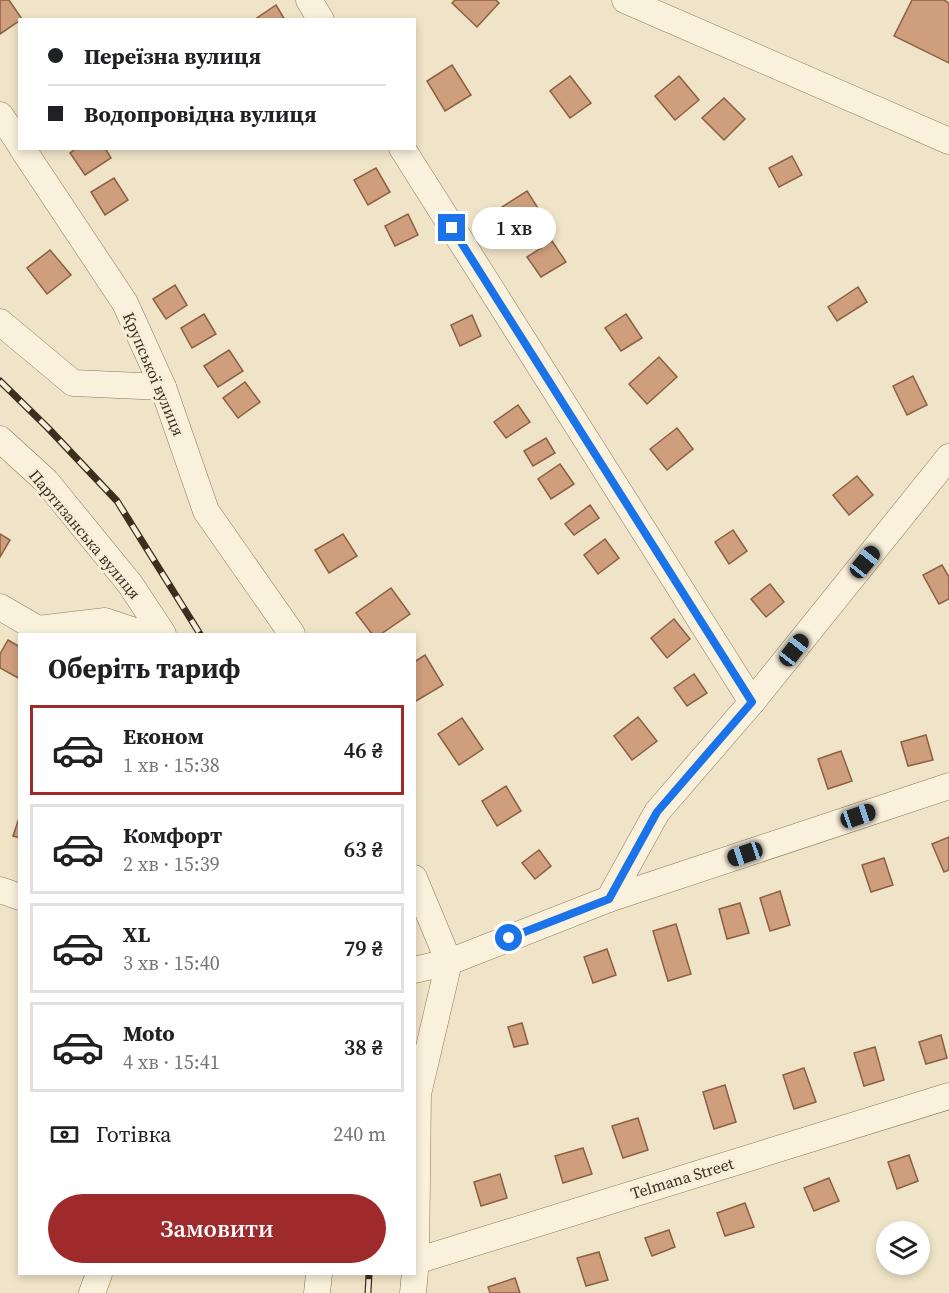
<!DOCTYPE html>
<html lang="uk">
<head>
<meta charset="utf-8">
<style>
  body { margin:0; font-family:"Source Serif 4",serif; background:#f2f2f2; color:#202124; height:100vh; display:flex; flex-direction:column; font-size:22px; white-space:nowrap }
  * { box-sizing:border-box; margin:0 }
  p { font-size:20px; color:#757577 }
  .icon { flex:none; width:33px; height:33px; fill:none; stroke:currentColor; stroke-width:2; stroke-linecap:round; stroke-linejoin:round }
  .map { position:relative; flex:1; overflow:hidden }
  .panel { position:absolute; left:18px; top:633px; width:398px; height:642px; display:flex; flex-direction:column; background:#fff; border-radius:0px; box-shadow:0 3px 9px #0003 }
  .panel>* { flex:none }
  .banner { position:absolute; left:18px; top:18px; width:398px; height:132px; border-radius:0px; box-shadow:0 3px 9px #0003; display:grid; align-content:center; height:132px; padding:0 30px; background:#fff }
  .fabs { position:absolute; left:876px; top:1221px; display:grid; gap:12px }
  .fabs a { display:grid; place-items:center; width:54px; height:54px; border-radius:50%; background:#fff; box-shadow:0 3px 9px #0003; font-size:30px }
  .end { position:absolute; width:27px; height:27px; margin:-14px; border:8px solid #1a73e8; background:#fff; box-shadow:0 0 0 3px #fff }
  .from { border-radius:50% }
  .bubble { position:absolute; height:42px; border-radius:21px; background:#fff; box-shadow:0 3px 9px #0003; font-size:20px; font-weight:600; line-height:42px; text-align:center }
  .car { position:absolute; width:18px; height:36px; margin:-18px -9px; border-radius:8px; box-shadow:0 0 4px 2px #0007; background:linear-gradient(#222 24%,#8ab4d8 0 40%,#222 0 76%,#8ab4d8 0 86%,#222 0) }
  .banner b { display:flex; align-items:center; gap:21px; height:57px; font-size:22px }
  .banner b+b { border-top:2px solid #e0e0e0 }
  .banner i { width:15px; height:15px; background:#202124 }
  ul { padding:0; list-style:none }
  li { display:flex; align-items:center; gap:18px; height:90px; margin:0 12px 9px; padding:0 18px; border:3px solid #e0e0e0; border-radius:0px }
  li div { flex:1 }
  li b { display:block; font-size:22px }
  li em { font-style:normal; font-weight:600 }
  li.on { border-color:#9e2a2b }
  li>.icon { width:54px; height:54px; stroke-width:1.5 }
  h2 { padding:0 30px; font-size:27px; line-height:72px }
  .pay { display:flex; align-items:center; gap:15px; height:66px; padding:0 30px; font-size:22px }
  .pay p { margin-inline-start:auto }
  .button { display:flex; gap:12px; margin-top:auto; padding:12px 30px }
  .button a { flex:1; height:69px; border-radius:36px; background:#9e2a2b; color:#fff; font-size:24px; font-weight:600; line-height:69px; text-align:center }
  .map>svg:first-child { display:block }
  .building { fill:#cf9f7d; stroke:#8d5f41; stroke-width:1.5 }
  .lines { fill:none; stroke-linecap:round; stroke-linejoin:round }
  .street-casing { stroke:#8d765c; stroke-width:27 }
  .street { stroke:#faf1dc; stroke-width:26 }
  .rail-casing { stroke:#3d2e20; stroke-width:7 }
  .rail { stroke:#f7eed8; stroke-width:4.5; stroke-dasharray:14; stroke-linecap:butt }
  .route { stroke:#1a73e8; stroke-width:8 }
  .labels { text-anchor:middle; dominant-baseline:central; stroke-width:6; stroke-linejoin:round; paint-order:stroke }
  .street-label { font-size:16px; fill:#3d2e20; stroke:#f7eed8 }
</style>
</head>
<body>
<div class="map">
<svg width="949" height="1293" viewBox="0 0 949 1293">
  <rect width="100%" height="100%" fill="#f0e4c8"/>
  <g class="building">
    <path d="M0,0H9L22,19L0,34Z"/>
    <path d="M455,0H496L499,3L477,27L452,3Z"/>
    <path d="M912,0H944L949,3V63L894,36Z"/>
    <path d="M276,5L285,20H254Z"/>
    <path d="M452,65L471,95L445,111L427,81Z"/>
    <path d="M570,76L591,103L570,118L550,91Z"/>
    <path d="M679,76L699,100L675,120L655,96Z"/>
    <path d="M724,98L745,119L724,140L702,118Z"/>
    <path d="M77,148H105L111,158L85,175L70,153Z"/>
    <path d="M792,156L802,175L779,187L769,168Z"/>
    <path d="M376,168L390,192L368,205L354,180Z"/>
    <path d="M114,178L128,200L105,215L91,192Z"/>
    <path d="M527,191L543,216L519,232L502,207Z"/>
    <path d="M408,214L418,235L395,246L385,226Z"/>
    <path d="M552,241L566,262L541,277L527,257Z"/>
    <path d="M50,250L71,275L47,294L27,268Z"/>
    <path d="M175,285L187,305L166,319L153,299Z"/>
    <path d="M858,287L867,302L837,321L828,307Z"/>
    <path d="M204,314L216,334L192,348L181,328Z"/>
    <path d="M626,314L642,338L621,351L605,328Z"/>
    <path d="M472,315L481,336L460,346L451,325Z"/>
    <path d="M229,350L243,371L218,387L204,366Z"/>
    <path d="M659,357L677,377L647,404L629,384Z"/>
    <path d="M913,376L927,405L907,415L893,386Z"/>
    <path d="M245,382L260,402L238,418L223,398Z"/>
    <path d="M518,405L530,422L506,438L494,422Z"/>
    <path d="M677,428L693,449L667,470L650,449Z"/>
    <path d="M546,438L555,453L533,466L524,451Z"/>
    <path d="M560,464L574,484L551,499L538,479Z"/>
    <path d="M857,476L873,495L849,515L833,495Z"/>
    <path d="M590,505L599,518L574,535L565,524Z"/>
    <path d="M733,530L747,551L729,564L715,542Z"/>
    <path d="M0,534L10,540L0,557Z"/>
    <path d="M343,534L357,556L329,573L315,550Z"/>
    <path d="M605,539L619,558L598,574L584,555Z"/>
    <path d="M942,565L949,577V599L939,604L923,575Z"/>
    <path d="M770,584L784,602L766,617L751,599Z"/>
    <path d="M391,588L410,614L381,634H372L356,613Z"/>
    <path d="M674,619L690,639L667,658L651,638Z"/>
    <path d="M8,640L20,647V679L0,668V654Z"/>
    <path d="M425,655L443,685L416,701L414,698V662Z"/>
    <path d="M694,674L707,693L687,706L674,688Z"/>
    <path d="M638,717L657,741L632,760L614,736Z"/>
    <path d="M462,718L483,749L459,765L438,734Z"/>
    <path d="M926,735L933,760L908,766L901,742Z"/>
    <path d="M841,751L852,781L828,789L818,759Z"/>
    <path d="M506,786L521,811L497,826L482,801Z"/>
    <path d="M20,815V838L13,836Z"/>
    <path d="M949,837V870L944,872L932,844Z"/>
    <path d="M539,850L551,866L535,879L522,863Z"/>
    <path d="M884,858L893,885L871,892L862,865Z"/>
    <path d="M780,891L790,925L770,931L760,898Z"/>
    <path d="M740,903L749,933L727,939L719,909Z"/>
    <path d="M676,924L691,974L668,981L653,931Z"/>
    <path d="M607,949L616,975L593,983L584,957Z"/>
    <path d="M522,1023L528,1044L514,1047L508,1027Z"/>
    <path d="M941,1035L947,1058L926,1064L919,1042Z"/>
    <path d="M875,1047L884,1080L864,1086L854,1053Z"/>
    <path d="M804,1068L816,1102L794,1109L783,1075Z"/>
    <path d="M725,1085L736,1122L714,1129L703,1092Z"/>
    <path d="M638,1118L648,1150L623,1158L612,1126Z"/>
    <path d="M583,1148L592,1174L563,1183L555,1156Z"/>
    <path d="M909,1155L918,1181L897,1189L888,1162Z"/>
    <path d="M500,1174L507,1198L481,1206L474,1182Z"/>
    <path d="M829,1178L839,1201L814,1211L804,1188Z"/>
    <path d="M745,1203L754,1227L725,1236L717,1213Z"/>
    <path d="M669,1230L675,1247L652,1256L645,1238Z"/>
    <path d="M599,1252L608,1280L586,1286L577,1258Z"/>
    <path d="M515,1278L520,1293H490L488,1287Z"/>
  </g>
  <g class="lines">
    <g class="street-casing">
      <g id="street">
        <path d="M309,0L321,20"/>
        <path d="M625,0L949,141"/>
        <path d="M0,115L20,144"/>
        <path d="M22,148L125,303L163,387L206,511L292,634"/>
        <path d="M402,148L752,702"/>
        <path d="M0,322L73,383L163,387"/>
        <path d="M0,439L46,481L130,584L163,634"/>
        <path d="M0,607L38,629L105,621L144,634"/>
        <path d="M0,890L20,897"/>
        <path d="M609,899L949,786"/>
        <path d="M414,970L449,962L609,899L657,812L752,702L949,457"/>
        <path d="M416,1261L949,1096"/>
        <path d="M92,1293L99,1274"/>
        <path d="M317,1293L319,1274"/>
        <path d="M413,1293L416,1261L418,1094L449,962L414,878"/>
      </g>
    </g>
    <use href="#street" class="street"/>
    <g class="rail-casing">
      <g id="rail">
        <path d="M0,381L47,427L117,501L200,634"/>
        <path d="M368,1293L369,1274"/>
      </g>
    </g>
    <use href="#rail" class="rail"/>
  </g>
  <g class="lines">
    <path class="route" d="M452,228L752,702L657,812L609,899L509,938"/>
  </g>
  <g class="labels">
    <g class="street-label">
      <text transform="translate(154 374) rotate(67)">Крупської вулиця</text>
      <text transform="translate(85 534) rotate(50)">Партизанська вулиця</text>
      <text transform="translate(682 1178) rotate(-17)">Telmana Street</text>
    </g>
  </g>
</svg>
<div class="fabs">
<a><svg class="icon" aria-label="layers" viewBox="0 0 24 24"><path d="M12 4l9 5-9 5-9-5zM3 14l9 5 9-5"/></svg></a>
</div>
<i class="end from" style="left:509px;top:938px"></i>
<i class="end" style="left:452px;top:228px"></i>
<div class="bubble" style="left:472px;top:207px;width:84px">1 хв</div>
<i class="car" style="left:865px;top:562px;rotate:39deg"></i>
<i class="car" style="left:794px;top:650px;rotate:38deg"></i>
<i class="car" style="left:858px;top:816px;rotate:71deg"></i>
<i class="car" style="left:745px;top:854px;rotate:251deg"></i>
<div class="banner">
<b><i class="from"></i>Переїзна вулиця</b>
<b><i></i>Водопровідна вулиця</b>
</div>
<section class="panel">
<h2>Оберіть тариф</h2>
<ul>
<li class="on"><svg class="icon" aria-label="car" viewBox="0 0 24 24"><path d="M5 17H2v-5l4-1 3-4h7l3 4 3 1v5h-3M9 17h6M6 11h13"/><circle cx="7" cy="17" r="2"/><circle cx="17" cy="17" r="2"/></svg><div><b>Економ</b><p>1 хв · 15:38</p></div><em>46 ₴</em></li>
<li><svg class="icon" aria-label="car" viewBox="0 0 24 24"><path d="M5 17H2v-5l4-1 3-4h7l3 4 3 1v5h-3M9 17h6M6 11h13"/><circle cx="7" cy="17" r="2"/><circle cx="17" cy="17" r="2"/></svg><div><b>Комфорт</b><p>2 хв · 15:39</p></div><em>63 ₴</em></li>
<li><svg class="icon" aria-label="car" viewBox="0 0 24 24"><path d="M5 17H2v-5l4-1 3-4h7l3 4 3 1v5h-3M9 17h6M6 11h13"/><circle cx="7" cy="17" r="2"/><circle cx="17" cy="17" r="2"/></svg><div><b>XL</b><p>3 хв · 15:40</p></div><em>79 ₴</em></li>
<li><svg class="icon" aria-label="car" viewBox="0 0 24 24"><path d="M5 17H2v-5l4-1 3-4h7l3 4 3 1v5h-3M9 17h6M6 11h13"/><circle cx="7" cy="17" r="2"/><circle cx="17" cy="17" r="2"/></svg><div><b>Moto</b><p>4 хв · 15:41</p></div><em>38 ₴</em></li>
</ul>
<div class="pay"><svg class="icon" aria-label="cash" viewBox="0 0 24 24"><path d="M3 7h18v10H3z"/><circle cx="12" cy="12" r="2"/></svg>Готівка<p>240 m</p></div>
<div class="button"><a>Замовити</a></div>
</section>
</div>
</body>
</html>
